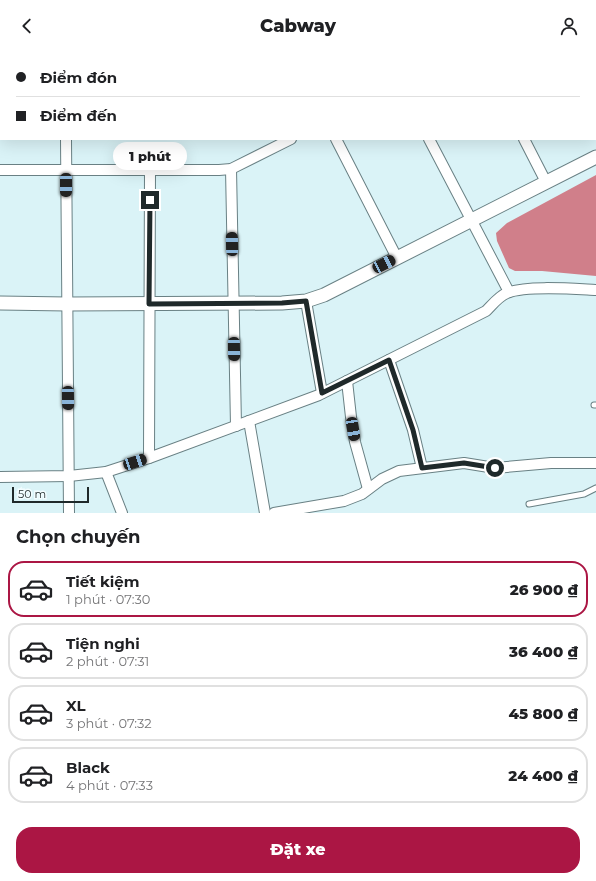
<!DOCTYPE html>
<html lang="vi">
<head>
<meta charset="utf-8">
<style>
  body { margin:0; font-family:Montserrat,sans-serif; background:#f6f6f6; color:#202124; height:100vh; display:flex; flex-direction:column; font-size:15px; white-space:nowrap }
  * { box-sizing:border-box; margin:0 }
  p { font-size:13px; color:#757577 }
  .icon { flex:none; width:22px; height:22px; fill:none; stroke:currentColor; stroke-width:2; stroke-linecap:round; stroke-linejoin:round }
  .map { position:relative; height:461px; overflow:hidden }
  .sheet { display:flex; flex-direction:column; background:#fff; flex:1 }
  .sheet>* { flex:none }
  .guide { position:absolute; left:0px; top:0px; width:596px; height:88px; box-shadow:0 4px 16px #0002; display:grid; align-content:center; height:88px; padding:0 16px; background:#fff }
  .scale { position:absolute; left:12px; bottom:10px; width:77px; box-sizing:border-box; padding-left:4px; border:2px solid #1f292a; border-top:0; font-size:11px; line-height:14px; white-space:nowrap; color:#1f292a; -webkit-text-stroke:3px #f3fdff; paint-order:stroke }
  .end { position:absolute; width:18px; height:18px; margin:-9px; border:5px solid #1f292a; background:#fff; box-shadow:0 0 0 2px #fff }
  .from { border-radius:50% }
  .bubble { position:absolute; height:28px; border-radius:14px; background:#fff; box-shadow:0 4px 16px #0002; font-size:13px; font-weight:800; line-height:28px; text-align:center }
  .car { position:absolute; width:12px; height:24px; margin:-12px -6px; border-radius:5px; box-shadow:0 0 3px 1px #0007; background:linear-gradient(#222 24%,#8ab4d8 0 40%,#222 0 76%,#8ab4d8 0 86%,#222 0) }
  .guide b { display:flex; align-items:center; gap:14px; height:38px; font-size:15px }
  .guide b+b { border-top:1px solid #e0e0e0 }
  .guide i { width:10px; height:10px; background:#202124 }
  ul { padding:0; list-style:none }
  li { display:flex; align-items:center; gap:12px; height:56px; margin:0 8px 6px; padding:0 8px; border:2px solid #e0e0e0; border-radius:16px }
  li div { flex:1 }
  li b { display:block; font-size:15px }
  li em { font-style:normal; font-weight:800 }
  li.on { border-color:#ab1644 }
  li>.icon { width:36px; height:36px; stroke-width:1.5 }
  h2 { padding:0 16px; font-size:18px; line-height:48px }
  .primary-button { display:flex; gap:8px; margin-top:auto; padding:8px 16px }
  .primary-button a { flex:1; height:46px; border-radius:16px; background:#ab1644; color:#fff; font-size:16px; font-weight:800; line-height:46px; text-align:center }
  header { display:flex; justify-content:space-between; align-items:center; height:52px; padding:0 16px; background:#fff; font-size:18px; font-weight:800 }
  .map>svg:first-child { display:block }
  .water { fill:#d07f8a }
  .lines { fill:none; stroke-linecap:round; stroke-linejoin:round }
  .service-casing { stroke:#698084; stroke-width:7 }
  .minor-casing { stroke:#698084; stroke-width:12 }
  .tertiary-casing { stroke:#698084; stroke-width:15 }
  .service { stroke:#fff; stroke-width:5 }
  .minor { stroke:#fff; stroke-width:10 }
  .tertiary { stroke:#fff; stroke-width:13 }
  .route { stroke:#1f292a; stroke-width:5 }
</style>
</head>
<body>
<header><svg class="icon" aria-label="back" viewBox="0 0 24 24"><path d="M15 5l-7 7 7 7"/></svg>Cabway<svg class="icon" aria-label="person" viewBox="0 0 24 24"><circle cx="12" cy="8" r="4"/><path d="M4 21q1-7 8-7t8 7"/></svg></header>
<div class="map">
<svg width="596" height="461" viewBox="0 0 596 461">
  <rect width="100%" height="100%" fill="#daf3f7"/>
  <path class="water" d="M596,123V224L542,219H515L509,216L497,189L496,181L507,171Z"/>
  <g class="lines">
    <g class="service-casing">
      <g id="service">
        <path d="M594,353H596"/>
        <path d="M529,452L584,442L596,436"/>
      </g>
    </g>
    <g class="minor-casing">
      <g id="minor">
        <path d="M65,0V1"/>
        <path d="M292,0L293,1"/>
        <path d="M384,0L385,1"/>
        <path d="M479,0L480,1"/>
        <path d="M577,0L578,1"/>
        <path d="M463,1L465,0"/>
        <path d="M595,6L596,5"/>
        <path d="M595,35L596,37"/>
        <path d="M66,87L69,461"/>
        <path d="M336,87L397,206"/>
        <path d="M429,87L509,240"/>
        <path d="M524,87L546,130"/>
        <path d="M231,117L236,374"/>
        <path d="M0,118H219L231,117L291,87"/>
        <path d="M306,249L322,341"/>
        <path d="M389,308L413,378L422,416"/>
        <path d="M347,329L351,365L355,390L368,437"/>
        <path d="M249,369L265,461"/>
        <path d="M149,406L150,118"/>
        <path d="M106,420L122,461"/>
        <path d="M0,425L69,424L106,420L149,406L319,343L486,259C492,253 499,244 507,241C525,233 575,237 596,238"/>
        <path d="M274,461L344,449L362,442L382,427L399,419L464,411L495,416L551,411H596"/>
      </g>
    </g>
    <g class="tertiary-casing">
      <path id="tertiary" d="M0,251L67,252L282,251L306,249L324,243L596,105"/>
    </g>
    <use href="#service" class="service"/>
    <use href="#minor" class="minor"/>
    <use href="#tertiary" class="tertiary"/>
  </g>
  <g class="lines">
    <path class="route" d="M150,148L149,252L282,251L306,249L322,341L389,308L413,378L422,416L464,411L495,416"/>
  </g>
</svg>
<div class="scale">50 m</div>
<i class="end from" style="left:495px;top:416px"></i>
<i class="end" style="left:150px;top:148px"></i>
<div class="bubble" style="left:113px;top:90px;width:74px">1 phút</div>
<i class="car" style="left:66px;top:133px;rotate:180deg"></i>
<i class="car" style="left:232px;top:192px;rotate:359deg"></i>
<i class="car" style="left:384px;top:212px;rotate:63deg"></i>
<i class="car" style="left:234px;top:297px;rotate:179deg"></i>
<i class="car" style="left:68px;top:346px;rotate:179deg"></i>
<i class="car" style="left:353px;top:377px;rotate:170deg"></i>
<i class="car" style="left:135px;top:410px;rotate:72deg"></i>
<div class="guide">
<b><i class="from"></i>Điểm đón</b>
<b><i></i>Điểm đến</b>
</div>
</div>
<section class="sheet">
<h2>Chọn chuyến</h2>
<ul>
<li class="on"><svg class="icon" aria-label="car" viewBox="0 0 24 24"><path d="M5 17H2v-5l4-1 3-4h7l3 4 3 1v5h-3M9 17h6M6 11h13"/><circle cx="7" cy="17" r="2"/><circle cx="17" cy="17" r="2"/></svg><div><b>Tiết kiệm</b><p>1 phút · 07:30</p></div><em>26 900 ₫</em></li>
<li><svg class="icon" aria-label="car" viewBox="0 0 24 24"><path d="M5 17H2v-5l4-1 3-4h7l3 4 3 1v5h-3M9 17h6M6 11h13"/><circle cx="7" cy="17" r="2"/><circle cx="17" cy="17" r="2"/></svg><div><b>Tiện nghi</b><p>2 phút · 07:31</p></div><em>36 400 ₫</em></li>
<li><svg class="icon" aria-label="car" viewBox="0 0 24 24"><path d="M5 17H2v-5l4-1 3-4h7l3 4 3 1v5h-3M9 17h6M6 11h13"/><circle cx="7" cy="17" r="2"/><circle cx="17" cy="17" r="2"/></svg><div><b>XL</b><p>3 phút · 07:32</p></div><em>45 800 ₫</em></li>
<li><svg class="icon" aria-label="car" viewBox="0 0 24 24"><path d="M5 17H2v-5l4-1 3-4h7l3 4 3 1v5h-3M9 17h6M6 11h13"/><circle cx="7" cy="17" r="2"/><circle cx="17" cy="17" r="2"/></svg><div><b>Black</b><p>4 phút · 07:33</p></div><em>24 400 ₫</em></li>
</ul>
<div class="primary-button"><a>Đặt xe</a></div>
</section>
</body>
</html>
